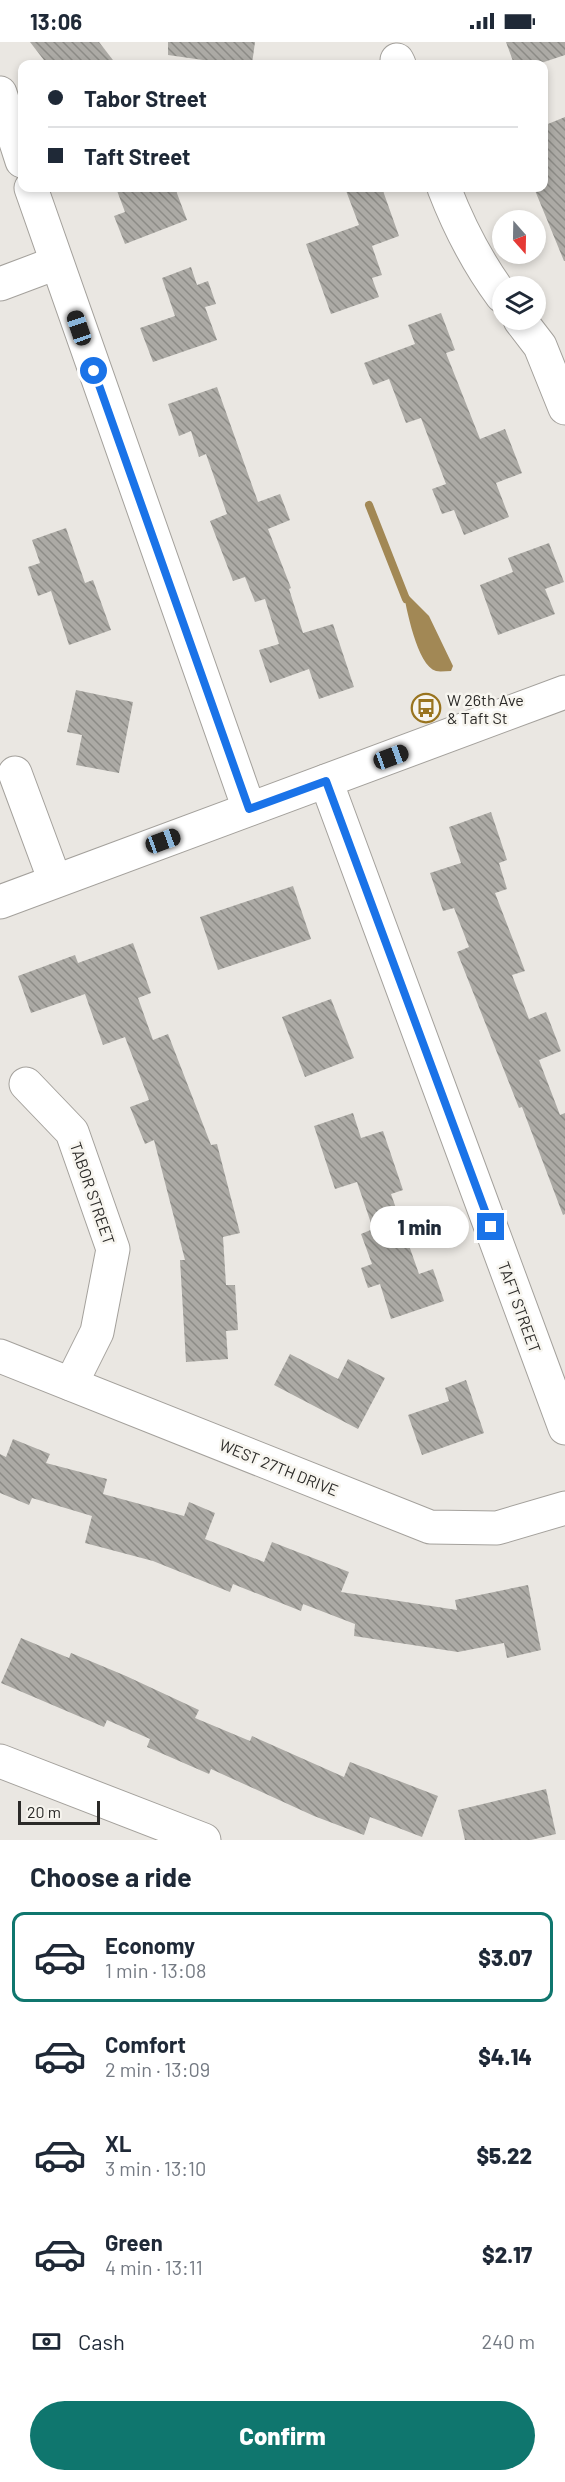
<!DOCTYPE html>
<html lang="en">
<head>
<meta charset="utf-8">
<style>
  body { margin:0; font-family:Barlow,sans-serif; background:#f2f2f3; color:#1f2937; height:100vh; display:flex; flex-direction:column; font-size:22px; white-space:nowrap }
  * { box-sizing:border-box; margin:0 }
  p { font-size:20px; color:#747a83 }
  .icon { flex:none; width:33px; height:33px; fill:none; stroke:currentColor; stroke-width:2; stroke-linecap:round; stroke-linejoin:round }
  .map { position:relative; height:1798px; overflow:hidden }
  .side { display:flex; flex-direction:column; background:#fff; flex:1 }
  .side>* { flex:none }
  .banner { position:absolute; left:18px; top:18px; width:530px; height:132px; border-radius:12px; box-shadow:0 3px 9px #0003; display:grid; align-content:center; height:132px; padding:0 30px; background:#fff }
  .needle { width:39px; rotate:160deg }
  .controls { position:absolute; left:492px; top:168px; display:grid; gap:12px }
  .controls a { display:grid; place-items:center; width:54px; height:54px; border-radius:50%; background:#fff; box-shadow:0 3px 9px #0003; font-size:30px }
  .scale { position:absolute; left:18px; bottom:15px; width:82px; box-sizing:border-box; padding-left:6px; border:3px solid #2b2a28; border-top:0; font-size:16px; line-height:21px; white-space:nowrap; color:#2b2a28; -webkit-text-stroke:4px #f7f5ef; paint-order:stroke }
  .end { position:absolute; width:27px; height:27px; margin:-14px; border:8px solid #1a73e8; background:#fff; box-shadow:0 0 0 3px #fff }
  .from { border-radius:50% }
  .bubble { position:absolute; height:42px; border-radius:21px; background:#fff; box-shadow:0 3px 9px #0003; font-size:20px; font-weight:800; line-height:42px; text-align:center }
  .car { position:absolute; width:18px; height:36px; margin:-18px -9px; border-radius:8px; box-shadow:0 0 4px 2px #0007; background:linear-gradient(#222 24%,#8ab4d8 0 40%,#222 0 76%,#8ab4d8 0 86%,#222 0) }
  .banner b { display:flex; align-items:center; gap:21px; height:57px; font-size:22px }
  .banner b+b { border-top:2px solid #e0e1e3 }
  .banner i { width:15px; height:15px; background:#1f2937 }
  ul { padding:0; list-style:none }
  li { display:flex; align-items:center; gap:18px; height:90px; margin:0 12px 9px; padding:0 18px; border:3px solid transparent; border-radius:12px }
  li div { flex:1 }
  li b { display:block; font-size:22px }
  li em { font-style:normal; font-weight:800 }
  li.on { border-color:#0f766e }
  li>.icon { width:54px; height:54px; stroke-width:1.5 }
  h2 { padding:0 30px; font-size:27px; line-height:72px }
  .pay { display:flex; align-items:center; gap:15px; height:66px; padding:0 30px; font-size:22px }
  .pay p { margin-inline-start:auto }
  .cta { display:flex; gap:12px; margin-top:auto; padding:12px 30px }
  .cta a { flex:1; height:69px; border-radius:36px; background:#0f766e; color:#fff; font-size:24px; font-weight:800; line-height:69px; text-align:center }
  .status { display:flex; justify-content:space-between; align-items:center; height:42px; padding:0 30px; background:#fff; direction:ltr }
  .status svg { height:16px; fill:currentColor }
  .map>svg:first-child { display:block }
  .water { fill:#a28855 }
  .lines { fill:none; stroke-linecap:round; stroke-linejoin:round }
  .stream { stroke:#a28855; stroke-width:8 }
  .building { fill:url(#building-back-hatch) }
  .minor-casing { stroke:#a4a19c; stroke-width:35 }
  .minor { stroke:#fff; stroke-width:33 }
  .route { stroke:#1a73e8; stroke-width:8 }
  .labels { text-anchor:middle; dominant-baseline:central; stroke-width:5; stroke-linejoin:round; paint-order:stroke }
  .poi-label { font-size:16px; fill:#2b2a28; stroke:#f7f5ef; text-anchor:start }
  .street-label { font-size:16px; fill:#2b2a28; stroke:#f7f5ef }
</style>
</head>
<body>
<div class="status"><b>13:06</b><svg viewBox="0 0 49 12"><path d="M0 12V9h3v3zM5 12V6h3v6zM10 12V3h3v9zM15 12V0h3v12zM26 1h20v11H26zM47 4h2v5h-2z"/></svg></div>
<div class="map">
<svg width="565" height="1798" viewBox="0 0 565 1798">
  <defs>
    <pattern id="building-back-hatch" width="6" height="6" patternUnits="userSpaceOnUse" patternTransform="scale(1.5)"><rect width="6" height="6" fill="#acaaa5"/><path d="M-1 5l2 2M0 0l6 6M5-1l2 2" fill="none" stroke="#8c8b86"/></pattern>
  </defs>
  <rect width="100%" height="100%" fill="#eae7e2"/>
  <path class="water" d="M403,548L429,574L453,624L451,629C446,629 440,630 436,629C417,624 406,565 403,548Z"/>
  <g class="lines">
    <path class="stream" d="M369,463L406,557"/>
  </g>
  <g class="building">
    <path d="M30,0H99L116,22H47Z"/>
    <path d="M168,0H255L252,22H231L168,13Z"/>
    <path d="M506,0H565V13L538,22H514Z"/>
    <path d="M565,75V219H564L534,146H543V84Z"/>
    <path d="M116,146H175L187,178L125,202L114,174L125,170Z"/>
    <path d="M345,146H382L399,194L372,204L382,233L372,236L379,255L331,272L306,202L359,183Z"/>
    <path d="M191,225L197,243L208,239L216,262L205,265L217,298L153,320L140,286L175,274L162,236Z"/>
    <path d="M441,271L455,308L446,311L480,397L505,387L522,431L496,441L509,475L464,493L454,468L442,472L432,447L446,442L421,376L406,381L389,337L373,343L364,321L415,302L408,283Z"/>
    <path d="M217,345L258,460L280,452L290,478L268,487L291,546L289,547L303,591L333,582L354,645L319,657L309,627L270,641L259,608L279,602L265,557L255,560L245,535L233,539L210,479L227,472L206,412L199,415L191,389L179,394L168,362Z"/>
    <path d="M66,486L85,541L93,538L111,588L69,603L51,549L38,554L28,525L40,521L32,498Z"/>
    <path d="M549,501L564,540L545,547L555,572L498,593L480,543L513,530L508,516Z"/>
    <path d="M76,648L133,660L119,731L76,723L82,693L67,690Z"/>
    <path d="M491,770L507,818L499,821L507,847L495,851L525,929L512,933L529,977L546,970L561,1009L539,1018L560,1073L565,1071V1172L563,1173L522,1065L519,1066L457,910L469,905L454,866L443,869L430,831L461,821L449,785Z"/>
    <path d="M293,844L311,897L218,928L200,875Z"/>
    <path d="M133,901L151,951L138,956L153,998L168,992L211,1103L217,1102L240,1191L223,1195L226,1243H235L238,1288L226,1289L228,1317L186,1320L180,1218H185L154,1098L145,1102L130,1065L149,1058L125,995L103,1003L85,952L31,971L18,934L75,913L78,921Z"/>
    <path d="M331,957L354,1016L305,1035L282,975Z"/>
    <path d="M353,1071L361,1096L383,1089L403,1148L391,1152L419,1232L433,1227L444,1259L391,1277L380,1242L368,1246L361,1226L372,1222L361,1192L373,1187L357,1140L335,1147L314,1084Z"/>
    <path d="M290,1312L338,1337L348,1317L385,1336L358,1387L274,1343Z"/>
    <path d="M466,1338L484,1391L422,1413L408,1373L449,1359L445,1346Z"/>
    <path d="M13,1397L50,1412L46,1421L107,1437L103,1452L184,1474L189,1460L215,1471L205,1497L264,1520L272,1500L349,1530L341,1550L457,1568L455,1558L528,1543L541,1608L507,1616L504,1601L458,1610L354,1594L355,1582L303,1562L301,1569L233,1542L230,1550L153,1519L85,1501L92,1474L32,1456L29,1463L0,1451V1412L6,1415Z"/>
    <path d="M21,1596L69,1616L71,1611L126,1634L199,1668L195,1676L250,1699L252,1694L344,1735L350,1720L438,1754L422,1795L370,1775L364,1793L314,1774L211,1727L209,1732L147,1705L150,1697L107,1678L104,1685L1,1641Z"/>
    <path d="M546,1747L556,1792L531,1798H465L458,1768Z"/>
  </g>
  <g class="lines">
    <g class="minor-casing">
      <g id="minor">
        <path d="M397,18L399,22"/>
        <path d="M0,51L22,119"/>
        <path d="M31,146L249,767"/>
        <path d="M444,146C459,185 477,220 502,254"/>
        <path d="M0,242L56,221"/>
        <path d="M520,278L540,304L565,366"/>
        <path d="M15,731L55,839"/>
        <path d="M326,739L565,1386"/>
        <path d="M0,860L565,650"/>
        <path d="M26,1042L72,1090L113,1207L97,1290L71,1342"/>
        <path d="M0,1314L430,1485L497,1486L565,1466"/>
        <path d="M0,1719L204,1798"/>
      </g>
    </g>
    <use href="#minor" class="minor"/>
  </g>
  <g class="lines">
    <path class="route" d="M94,329L249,767L326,739L491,1185"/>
  </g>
  <defs>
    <g id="bus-ring" transform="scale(1.5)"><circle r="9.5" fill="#f7f5ef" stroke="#99741f" stroke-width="1.5"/><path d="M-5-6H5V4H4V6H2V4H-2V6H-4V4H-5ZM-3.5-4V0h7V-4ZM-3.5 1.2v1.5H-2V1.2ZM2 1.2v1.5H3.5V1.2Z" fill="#99741f"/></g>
  </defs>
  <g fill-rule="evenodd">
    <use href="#bus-ring" x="426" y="666"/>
  </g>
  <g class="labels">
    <g class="poi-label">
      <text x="447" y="657">W 26th Ave<tspan x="447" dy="18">&amp; Taft St</tspan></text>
    </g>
    <g class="street-label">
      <text transform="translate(93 1151) rotate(71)">TABOR STREET</text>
      <text transform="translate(520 1265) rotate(70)">TAFT STREET</text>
      <text transform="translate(279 1425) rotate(22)">WEST 27TH DRIVE</text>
    </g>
  </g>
</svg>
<div class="controls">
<a><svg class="needle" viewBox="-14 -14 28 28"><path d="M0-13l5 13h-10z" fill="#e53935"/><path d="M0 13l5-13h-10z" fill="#747a83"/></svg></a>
<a><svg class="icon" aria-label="layers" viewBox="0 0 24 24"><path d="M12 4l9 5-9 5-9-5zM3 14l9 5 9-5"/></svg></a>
</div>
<div class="scale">20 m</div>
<i class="end from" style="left:94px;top:329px"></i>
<i class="end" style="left:491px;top:1185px"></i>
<div class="bubble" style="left:370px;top:1164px;width:99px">1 min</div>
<i class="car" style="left:79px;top:286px;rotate:341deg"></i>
<i class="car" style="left:391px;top:715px;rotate:70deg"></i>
<i class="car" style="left:163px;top:799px;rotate:70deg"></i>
<div class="banner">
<b><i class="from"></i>Tabor Street</b>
<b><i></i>Taft Street</b>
</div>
</div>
<section class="side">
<h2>Choose a ride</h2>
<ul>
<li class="on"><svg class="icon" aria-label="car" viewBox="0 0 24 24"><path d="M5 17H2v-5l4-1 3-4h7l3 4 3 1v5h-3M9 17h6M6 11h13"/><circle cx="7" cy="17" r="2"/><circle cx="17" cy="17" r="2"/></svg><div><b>Economy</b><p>1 min · 13:08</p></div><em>$3.07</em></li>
<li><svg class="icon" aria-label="car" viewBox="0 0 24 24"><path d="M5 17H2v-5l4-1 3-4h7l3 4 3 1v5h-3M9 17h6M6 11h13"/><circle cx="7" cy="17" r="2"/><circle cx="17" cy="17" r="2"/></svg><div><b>Comfort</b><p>2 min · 13:09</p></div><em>$4.14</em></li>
<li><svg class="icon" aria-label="car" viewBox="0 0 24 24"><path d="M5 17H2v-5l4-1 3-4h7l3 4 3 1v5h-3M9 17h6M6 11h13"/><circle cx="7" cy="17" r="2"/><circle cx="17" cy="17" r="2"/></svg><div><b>XL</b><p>3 min · 13:10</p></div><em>$5.22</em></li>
<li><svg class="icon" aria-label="car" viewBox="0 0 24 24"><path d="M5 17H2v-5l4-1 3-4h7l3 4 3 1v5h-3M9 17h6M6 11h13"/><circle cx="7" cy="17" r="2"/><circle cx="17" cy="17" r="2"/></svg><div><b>Green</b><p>4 min · 13:11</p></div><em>$2.17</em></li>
</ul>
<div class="pay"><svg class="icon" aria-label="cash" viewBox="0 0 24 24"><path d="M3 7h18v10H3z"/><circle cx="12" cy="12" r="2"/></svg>Cash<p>240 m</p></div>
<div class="cta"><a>Confirm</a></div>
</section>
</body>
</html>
